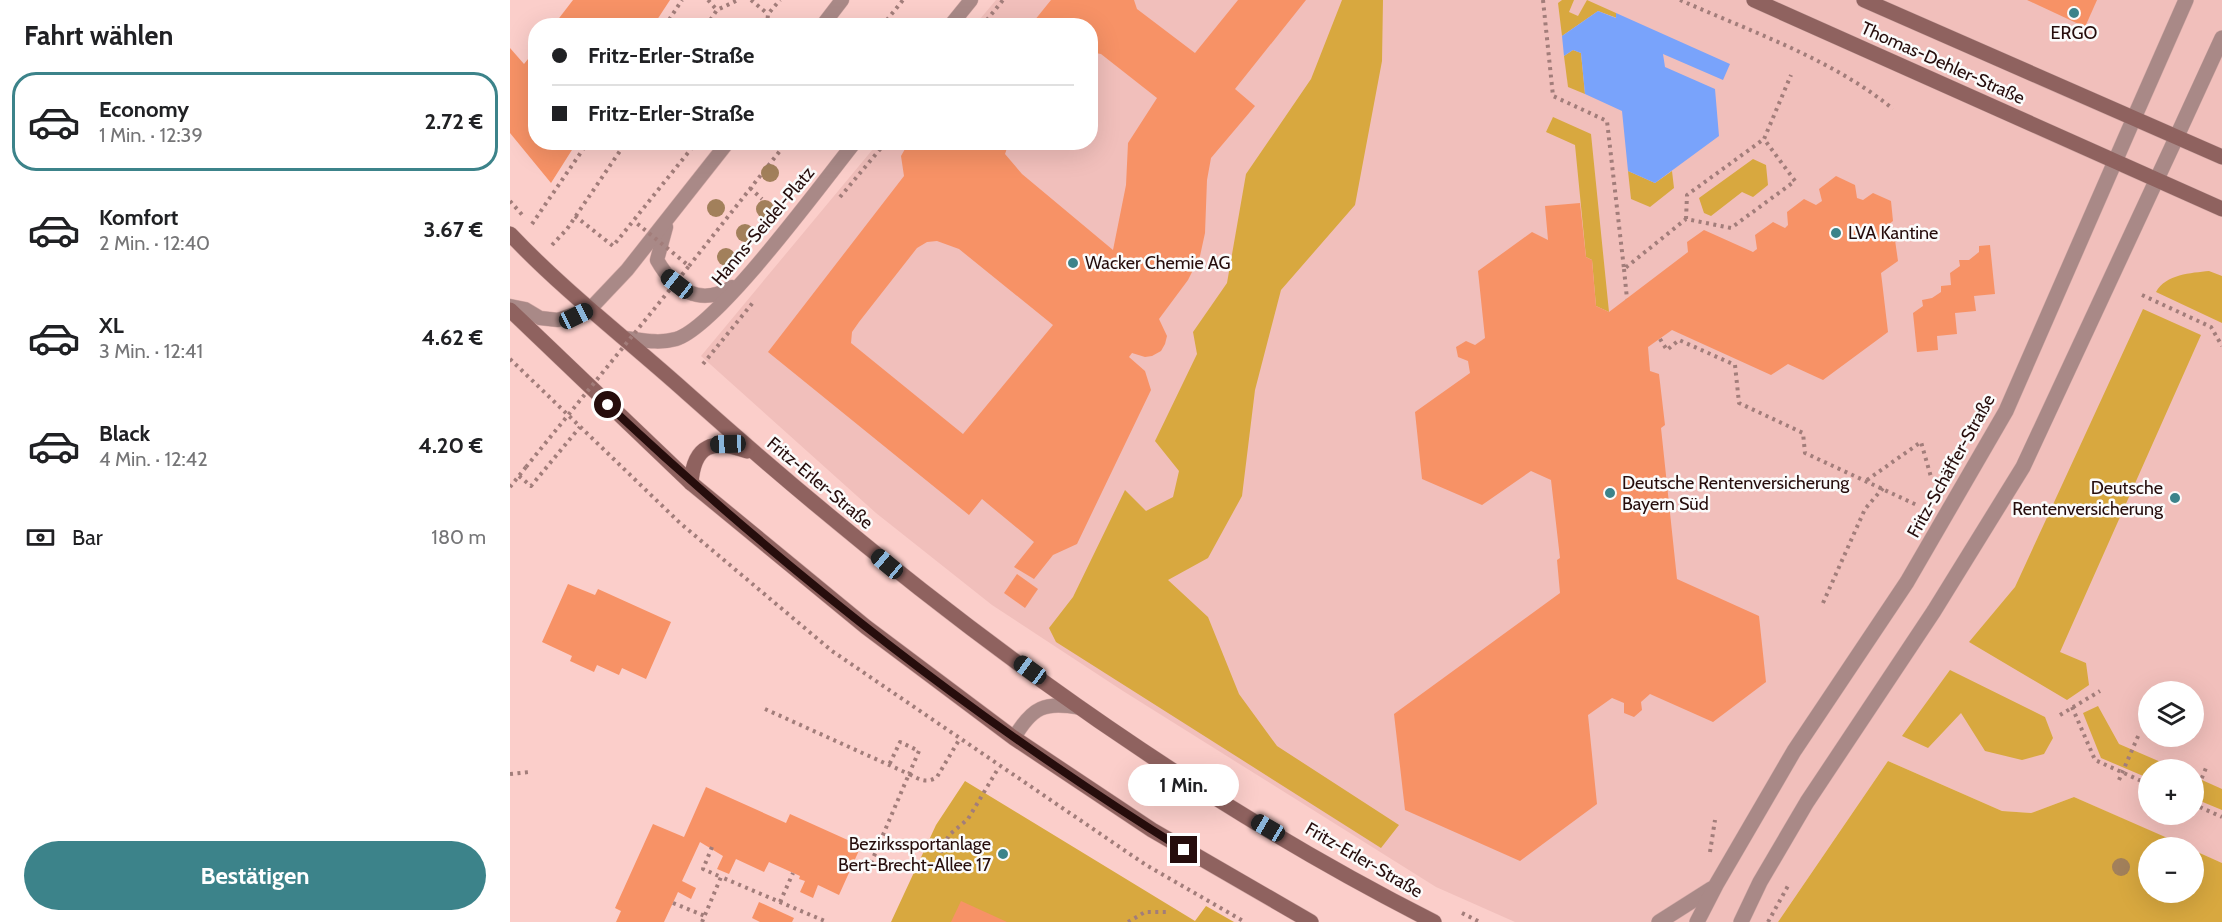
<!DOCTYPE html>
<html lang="de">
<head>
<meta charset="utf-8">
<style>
  body { margin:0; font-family:Cabin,sans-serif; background:#f6f6f6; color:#202124; height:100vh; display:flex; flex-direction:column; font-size:22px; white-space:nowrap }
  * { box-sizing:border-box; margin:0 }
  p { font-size:20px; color:#757577 }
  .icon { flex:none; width:33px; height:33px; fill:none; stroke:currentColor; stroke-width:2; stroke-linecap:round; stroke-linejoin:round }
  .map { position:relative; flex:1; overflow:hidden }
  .drawer { display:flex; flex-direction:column; background:#fff; width:510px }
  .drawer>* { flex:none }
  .banner { position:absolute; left:18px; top:18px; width:570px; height:132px; border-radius:24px; box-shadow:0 6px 24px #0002; display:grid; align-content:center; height:132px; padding:0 24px; background:#fff }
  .controls { position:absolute; left:1628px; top:681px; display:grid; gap:12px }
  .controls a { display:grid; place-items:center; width:66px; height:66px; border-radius:50%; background:#fff; box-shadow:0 6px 24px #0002; font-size:30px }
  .end { position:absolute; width:27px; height:27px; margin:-14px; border:8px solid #260d0c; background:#fff; box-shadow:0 0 0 3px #fff }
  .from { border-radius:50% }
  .bubble { position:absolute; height:42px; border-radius:21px; background:#fff; box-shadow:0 6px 24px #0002; font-size:20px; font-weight:700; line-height:42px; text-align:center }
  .car { position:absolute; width:18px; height:36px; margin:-18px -9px; border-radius:8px; box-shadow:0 0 4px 2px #0007; background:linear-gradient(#222 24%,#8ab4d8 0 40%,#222 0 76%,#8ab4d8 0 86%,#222 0) }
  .banner b { display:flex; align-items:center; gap:21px; height:57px; font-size:22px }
  .banner b+b { border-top:2px solid #e0e0e0 }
  .banner i { width:15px; height:15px; background:#202124 }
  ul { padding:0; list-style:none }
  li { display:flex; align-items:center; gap:18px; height:99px; margin:0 12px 9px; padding:0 12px; border:3px solid transparent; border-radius:24px }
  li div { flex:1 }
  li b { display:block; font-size:22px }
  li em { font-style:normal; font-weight:700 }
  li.active { border-color:#3c838a }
  li>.icon { width:54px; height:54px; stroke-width:1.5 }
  h2 { padding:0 24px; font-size:27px; line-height:72px }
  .pay { display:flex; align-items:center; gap:15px; height:66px; padding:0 24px; font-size:22px }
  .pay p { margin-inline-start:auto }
  .cta { display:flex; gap:12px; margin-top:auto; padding:12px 24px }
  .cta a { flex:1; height:69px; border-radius:36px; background:#3c838a; color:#fff; font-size:24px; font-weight:700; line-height:69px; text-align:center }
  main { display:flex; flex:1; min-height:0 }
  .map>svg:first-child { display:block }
  .built { fill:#f1bfbb; fill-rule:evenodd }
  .green { fill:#d8a83f }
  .water { fill:#79a3fb }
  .building { fill:#f79266; fill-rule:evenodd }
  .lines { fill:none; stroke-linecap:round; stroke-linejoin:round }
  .service-casing { stroke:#d5aba8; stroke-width:15 }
  .minor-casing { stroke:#d5aba8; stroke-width:16 }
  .tertiary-casing { stroke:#d5aba8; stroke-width:16 }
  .secondary-casing { stroke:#d5aba8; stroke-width:16 }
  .path { stroke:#a27d7a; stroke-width:4; stroke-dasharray:3 4.5; stroke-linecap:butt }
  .service { stroke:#a98987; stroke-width:14 }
  .minor { stroke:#a98987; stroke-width:15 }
  .tertiary { stroke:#a98987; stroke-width:15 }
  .secondary { stroke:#8f625f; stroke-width:15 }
  .path-bridge { stroke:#a27d7a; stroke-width:4; stroke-dasharray:3 4.5; stroke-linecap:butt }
  .tree { fill:#a2805b }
  .route { stroke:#260d0c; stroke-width:8 }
  .poi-dot { fill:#3c838a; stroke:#fbfbfb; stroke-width:2 }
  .labels { text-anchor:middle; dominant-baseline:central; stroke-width:5; stroke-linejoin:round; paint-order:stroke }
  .poi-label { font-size:18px; fill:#260d0c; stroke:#fbfbfb; text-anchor:start }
  .street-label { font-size:18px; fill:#260d0c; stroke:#fbfbfb }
</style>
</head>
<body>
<main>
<section class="drawer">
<h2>Fahrt wählen</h2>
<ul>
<li class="active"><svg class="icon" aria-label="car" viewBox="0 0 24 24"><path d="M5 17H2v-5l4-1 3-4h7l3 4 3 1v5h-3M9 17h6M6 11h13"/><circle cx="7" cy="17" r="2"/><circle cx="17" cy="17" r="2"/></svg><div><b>Economy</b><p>1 Min. · 12:39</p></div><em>2.72 €</em></li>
<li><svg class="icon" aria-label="car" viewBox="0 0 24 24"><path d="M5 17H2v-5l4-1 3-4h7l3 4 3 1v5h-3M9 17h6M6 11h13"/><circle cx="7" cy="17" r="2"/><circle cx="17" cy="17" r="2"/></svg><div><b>Komfort</b><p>2 Min. · 12:40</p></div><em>3.67 €</em></li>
<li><svg class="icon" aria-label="car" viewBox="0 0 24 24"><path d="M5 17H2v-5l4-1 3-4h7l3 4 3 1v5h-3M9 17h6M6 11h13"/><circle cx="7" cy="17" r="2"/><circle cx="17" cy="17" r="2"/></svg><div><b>XL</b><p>3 Min. · 12:41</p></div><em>4.62 €</em></li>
<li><svg class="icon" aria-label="car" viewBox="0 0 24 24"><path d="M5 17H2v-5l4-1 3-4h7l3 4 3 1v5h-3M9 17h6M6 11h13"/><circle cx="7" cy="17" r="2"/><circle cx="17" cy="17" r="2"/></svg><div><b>Black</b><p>4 Min. · 12:42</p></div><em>4.20 €</em></li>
</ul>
<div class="pay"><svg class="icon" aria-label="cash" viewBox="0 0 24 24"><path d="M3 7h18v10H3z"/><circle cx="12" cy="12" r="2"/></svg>Bar<p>180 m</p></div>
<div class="cta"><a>Bestätigen</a></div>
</section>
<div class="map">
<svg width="1712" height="922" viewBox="0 0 1712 922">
  <rect width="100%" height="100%" fill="#fbceca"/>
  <path class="built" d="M486,0H1712V863L1564,797L1521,813L1492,811L1378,761L1268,922H1005L926,887L613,691L482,605L366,513L191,356L368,143L580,142V26L465,25ZM1638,692H1683V736H1638ZM1638,770H1683V814H1638Z"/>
  <g class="green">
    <path d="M832,0H873L872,61L845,205L771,290L745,390L732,496L698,558L658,580L698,617L729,694L767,746L889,825L871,848L546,642L539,628L563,597L615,490L636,511L663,497L669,471L645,441L687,354L683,332L717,283L736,174L801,79Z"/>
    <path d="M1052,0H1064L1059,12L1068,16L1077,0L1106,13L1107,18L1088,11L1052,36L1048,3Z"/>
    <path d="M1063,50L1071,53L1075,94L1058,87L1054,56Z"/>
    <path d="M1043,117L1081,134L1099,312L1086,306L1082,260L1076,257L1065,145L1036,132Z"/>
    <path d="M1243,159L1256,165L1258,185L1243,197L1232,192L1201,216L1194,213L1189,198Z"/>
    <path d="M1118,171L1145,183L1162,171L1164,188L1140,207L1121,199Z"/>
    <path d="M1699,271L1712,276V323L1646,292C1656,274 1681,273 1699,271Z"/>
    <path d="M1633,309L1691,335L1550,652L1576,663L1579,685L1557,700L1459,642L1505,587Z"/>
    <path d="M1440,670L1535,717L1543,738L1534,754L1512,760L1475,751L1451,713L1418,748L1392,736Z"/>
    <path d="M1588,706L1609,744L1667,769L1638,770V778L1591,758L1573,713Z"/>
    <path d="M1378,761L1492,811L1521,813L1564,797L1678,847L1638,848V892H1683V850L1712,863V922H1268Z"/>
    <path d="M1683,776L1712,789V810L1683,798Z"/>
    <path d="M455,781L685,921L696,906L724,922H381L426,825Z"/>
  </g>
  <path class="water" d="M1088,11L1106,18V13L1220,64L1213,80L1153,54L1155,67L1205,89L1209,136L1145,183L1118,171L1112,111L1075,94L1071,53L1063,50L1054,56L1052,36Z"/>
  <g class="building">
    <path d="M63,0H160L143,26H43Z"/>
    <path d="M541,0H624L627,9L685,53L728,0H796L725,89L745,106L701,158L697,180L695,233L690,256L678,280L649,319L657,336L655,344L651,351L642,356L635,357L622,353L619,357L635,371L641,390L567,544L543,555L524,579L504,567L524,542L472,499L459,515L258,352L394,176L391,156L399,142H499L495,154L512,174L603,250L616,185L618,143L647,98L591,54L580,52V26H520ZM427,241L449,249L543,325L453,434L341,343L342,332L349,322L407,248L417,242Z"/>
    <path d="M1517,0H1587L1575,27Z"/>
    <path d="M0,48L14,64L26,49V142H67L41,183L0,133Z"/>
    <path d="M1326,176L1345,185L1347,198L1353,200L1363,193L1381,201L1383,221L1373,229L1374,236L1385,240L1388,261L1371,273L1378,332L1313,380L1278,364L1261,375L1162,330L1138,347L1140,371L1149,374L1155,425L1151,428L1167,579L1249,616L1256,682L1203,722L1140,694L1131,702L1132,710L1124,717L1114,713V703L1102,698L1078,715L1087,804L1010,861L895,810L884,714L1050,593L1047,560L1050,558L1041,480L1021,471L972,505L912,479L905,412L960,373L958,361L948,357L946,347L956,341L965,345L975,338L968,271L1022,232L1038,240L1035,206L1070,203L1076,257L1082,260L1086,306L1099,312L1178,252L1177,242L1194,230L1243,252L1247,249L1245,235L1263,222L1275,228L1278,225L1277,212L1294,199L1306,205L1312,201L1309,189Z"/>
    <path d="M1480,245L1485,294L1464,296L1466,311L1445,313L1447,334L1427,336L1428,350L1407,352L1403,313L1413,306L1412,300L1422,298L1431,292V286L1441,285L1440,273L1450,266L1449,260H1459L1469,252V246Z"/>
    <path d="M507,574L528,589L515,608L494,593Z"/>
    <path d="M58,584L85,595L88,589L161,622L136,679L112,668L109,675L87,665L84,672L60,661L62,656L32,642Z"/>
    <path d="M196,787L276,823L280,814L351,846L329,895L308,885L303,898L290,892L295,881L289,879L290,876L259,862L254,872L226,859L219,874L207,869L213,856L190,842L172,881L186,888L181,899L168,892L154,922H106L111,911L105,908L143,824L174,837Z"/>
    <path d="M451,901L497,922H441Z"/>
    <path d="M249,902L284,918L282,922H250L242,918Z"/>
  </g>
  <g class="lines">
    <g class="service-casing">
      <g id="service">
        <path d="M312,26L332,0"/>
        <path d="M440,26L461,0"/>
        <path d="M156,227L147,260C164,290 190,307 222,287"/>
        <path d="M0,306L15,309L30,318L48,320L81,308L117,270L218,142"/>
        <path d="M115,338C132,340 149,344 166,339C208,326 312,183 345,142"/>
        <path d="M504,738C522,707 535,701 570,708"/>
      </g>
    </g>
    <g class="minor-casing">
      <g id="minor">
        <path d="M1624,118L1676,0"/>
        <path d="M1667,136L1712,38"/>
      </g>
    </g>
    <g class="tertiary-casing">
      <g id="tertiary">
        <path d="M1149,922L1201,889"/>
        <path d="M1187,922L1206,885L1284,751L1397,582L1496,411L1624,118"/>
        <path d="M1231,922L1250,882L1297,802L1424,611L1513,467L1667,136"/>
      </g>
    </g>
    <g class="secondary-casing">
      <g id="secondary">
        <path d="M1244,0L1712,209"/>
        <path d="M1354,0L1712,157"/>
        <path d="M0,234C54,291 118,340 177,393C404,596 652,784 924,922"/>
        <path d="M0,310L181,483L356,627L504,738L642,830L801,922"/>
        <path d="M181,483C184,444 203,439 237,451"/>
      </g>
    </g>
    <g class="path">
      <path d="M198,0L207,10"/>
      <path d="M241,0L258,14"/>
      <path d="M1033,0L1043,96L1097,121L1114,269L1176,219L1221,228L1285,181L1254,139L1281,75"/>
      <path d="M1170,0C1242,32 1322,59 1383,109"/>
      <path d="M155,26L172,0"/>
      <path d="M196,26L207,10L228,0"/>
      <path d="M257,26L258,14L270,0"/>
      <path d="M372,26L393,0"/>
      <path d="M472,26L493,0"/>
      <path d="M240,188L252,199"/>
      <path d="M330,197L376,142"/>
      <path d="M0,201L14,217"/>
      <path d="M65,216L103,246L185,144L182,142"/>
      <path d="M1176,219L1177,195L1254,139"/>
      <path d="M22,224L78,142"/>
      <path d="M42,245L57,229L116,142"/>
      <path d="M179,266L277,142"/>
      <path d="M1114,269L1117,299"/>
      <path d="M1632,295L1701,327L1712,346"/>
      <path d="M1150,339L1157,350L1169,340L1225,365L1229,403L1293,433L1295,453L1409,506"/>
      <path d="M0,359L170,523L322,651L636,865L735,922"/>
      <path d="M193,364L245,300"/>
      <path d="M9,476L21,486L70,427"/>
      <path d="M1357,480L1411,442L1421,477"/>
      <path d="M0,487L16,467"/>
      <path d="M1313,603L1355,509L1373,488"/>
      <path d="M1562,707L1585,760L1638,784"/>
      <path d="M255,709L379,765L399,774L409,751L390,742L379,765"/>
      <path d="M1550,715L1590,691"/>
      <path d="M0,774L19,772"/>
      <path d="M1609,780L1629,734"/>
      <path d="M1683,799L1696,768"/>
      <path d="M1683,804L1712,817"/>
      <path d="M202,847L193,869L211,877"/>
      <path d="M1200,852L1205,820"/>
      <path d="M361,863L399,774C409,779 416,784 427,777L449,740"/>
      <path d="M436,869L426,862L439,835L458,819L489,767"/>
      <path d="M270,902L283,873"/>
      <path d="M163,903L195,916"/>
      <path d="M952,913L970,922"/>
      <path d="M192,922L211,877L317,922"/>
      <path d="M618,922L635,912H659"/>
      <path d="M1258,922L1279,884"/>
    </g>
    <use href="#service" class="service"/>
    <use href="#minor" class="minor"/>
    <use href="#tertiary" class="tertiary"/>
    <use href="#secondary" class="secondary"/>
    <path class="path-bridge" d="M16,467L179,266L124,221"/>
  </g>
  <g class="tree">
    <circle cx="260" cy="173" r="9"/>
    <circle cx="206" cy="208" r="9"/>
    <circle cx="255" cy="209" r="9"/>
    <circle cx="235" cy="233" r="9"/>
    <circle cx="216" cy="257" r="9"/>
    <circle cx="1611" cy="867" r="9"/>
  </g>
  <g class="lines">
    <path class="route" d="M98,405C275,571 468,722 674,850"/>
  </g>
  <g class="poi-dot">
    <circle cx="1564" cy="13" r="6"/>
    <circle cx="1326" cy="233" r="6"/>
    <circle cx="563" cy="263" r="6"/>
    <circle cx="1100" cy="493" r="6"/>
    <circle cx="1665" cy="498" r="6"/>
    <circle cx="493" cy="854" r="6"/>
  </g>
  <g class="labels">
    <g class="poi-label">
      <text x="1564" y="33" text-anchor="middle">ERGO</text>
      <text x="1338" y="233">LVA Kantine</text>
      <text x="575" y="263">Wacker Chemie AG</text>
      <text x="1112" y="483">Deutsche Rentenversicherung<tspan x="1112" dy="21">Bayern Süd</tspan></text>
      <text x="1653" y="488" text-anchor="end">Deutsche<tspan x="1653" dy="21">Rentenversicherung</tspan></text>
      <text x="481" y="844" text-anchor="end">Bezirkssportanlage<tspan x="481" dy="21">Bert-Brecht-Allee 17</tspan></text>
    </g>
    <g class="street-label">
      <text transform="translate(1433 63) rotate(24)">Thomas-Dehler-Straße</text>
      <text transform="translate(253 226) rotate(-50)">Hanns-Seidel-Platz</text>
      <text transform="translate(1441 466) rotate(-61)">Fritz-Schäffer-Straße</text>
      <text transform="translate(310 483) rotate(40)">Fritz-Erler-Straße</text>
      <text transform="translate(854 860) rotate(30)">Fritz-Erler-Straße</text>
    </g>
  </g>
</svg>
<div class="controls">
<a><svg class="icon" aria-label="layers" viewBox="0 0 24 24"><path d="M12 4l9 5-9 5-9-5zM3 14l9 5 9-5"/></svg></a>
<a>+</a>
<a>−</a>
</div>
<i class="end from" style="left:98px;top:405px"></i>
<i class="end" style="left:674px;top:850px"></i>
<div class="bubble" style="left:618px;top:764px;width:111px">1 Min.</div>
<i class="car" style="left:167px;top:284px;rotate:308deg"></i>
<i class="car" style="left:66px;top:316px;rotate:64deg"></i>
<i class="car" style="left:218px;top:444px;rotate:268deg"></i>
<i class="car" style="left:377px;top:564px;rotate:310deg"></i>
<i class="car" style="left:520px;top:670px;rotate:306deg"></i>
<i class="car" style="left:758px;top:828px;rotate:300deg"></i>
<div class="banner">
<b><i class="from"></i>Fritz-Erler-Straße</b>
<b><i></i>Fritz-Erler-Straße</b>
</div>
</div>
</main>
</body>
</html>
